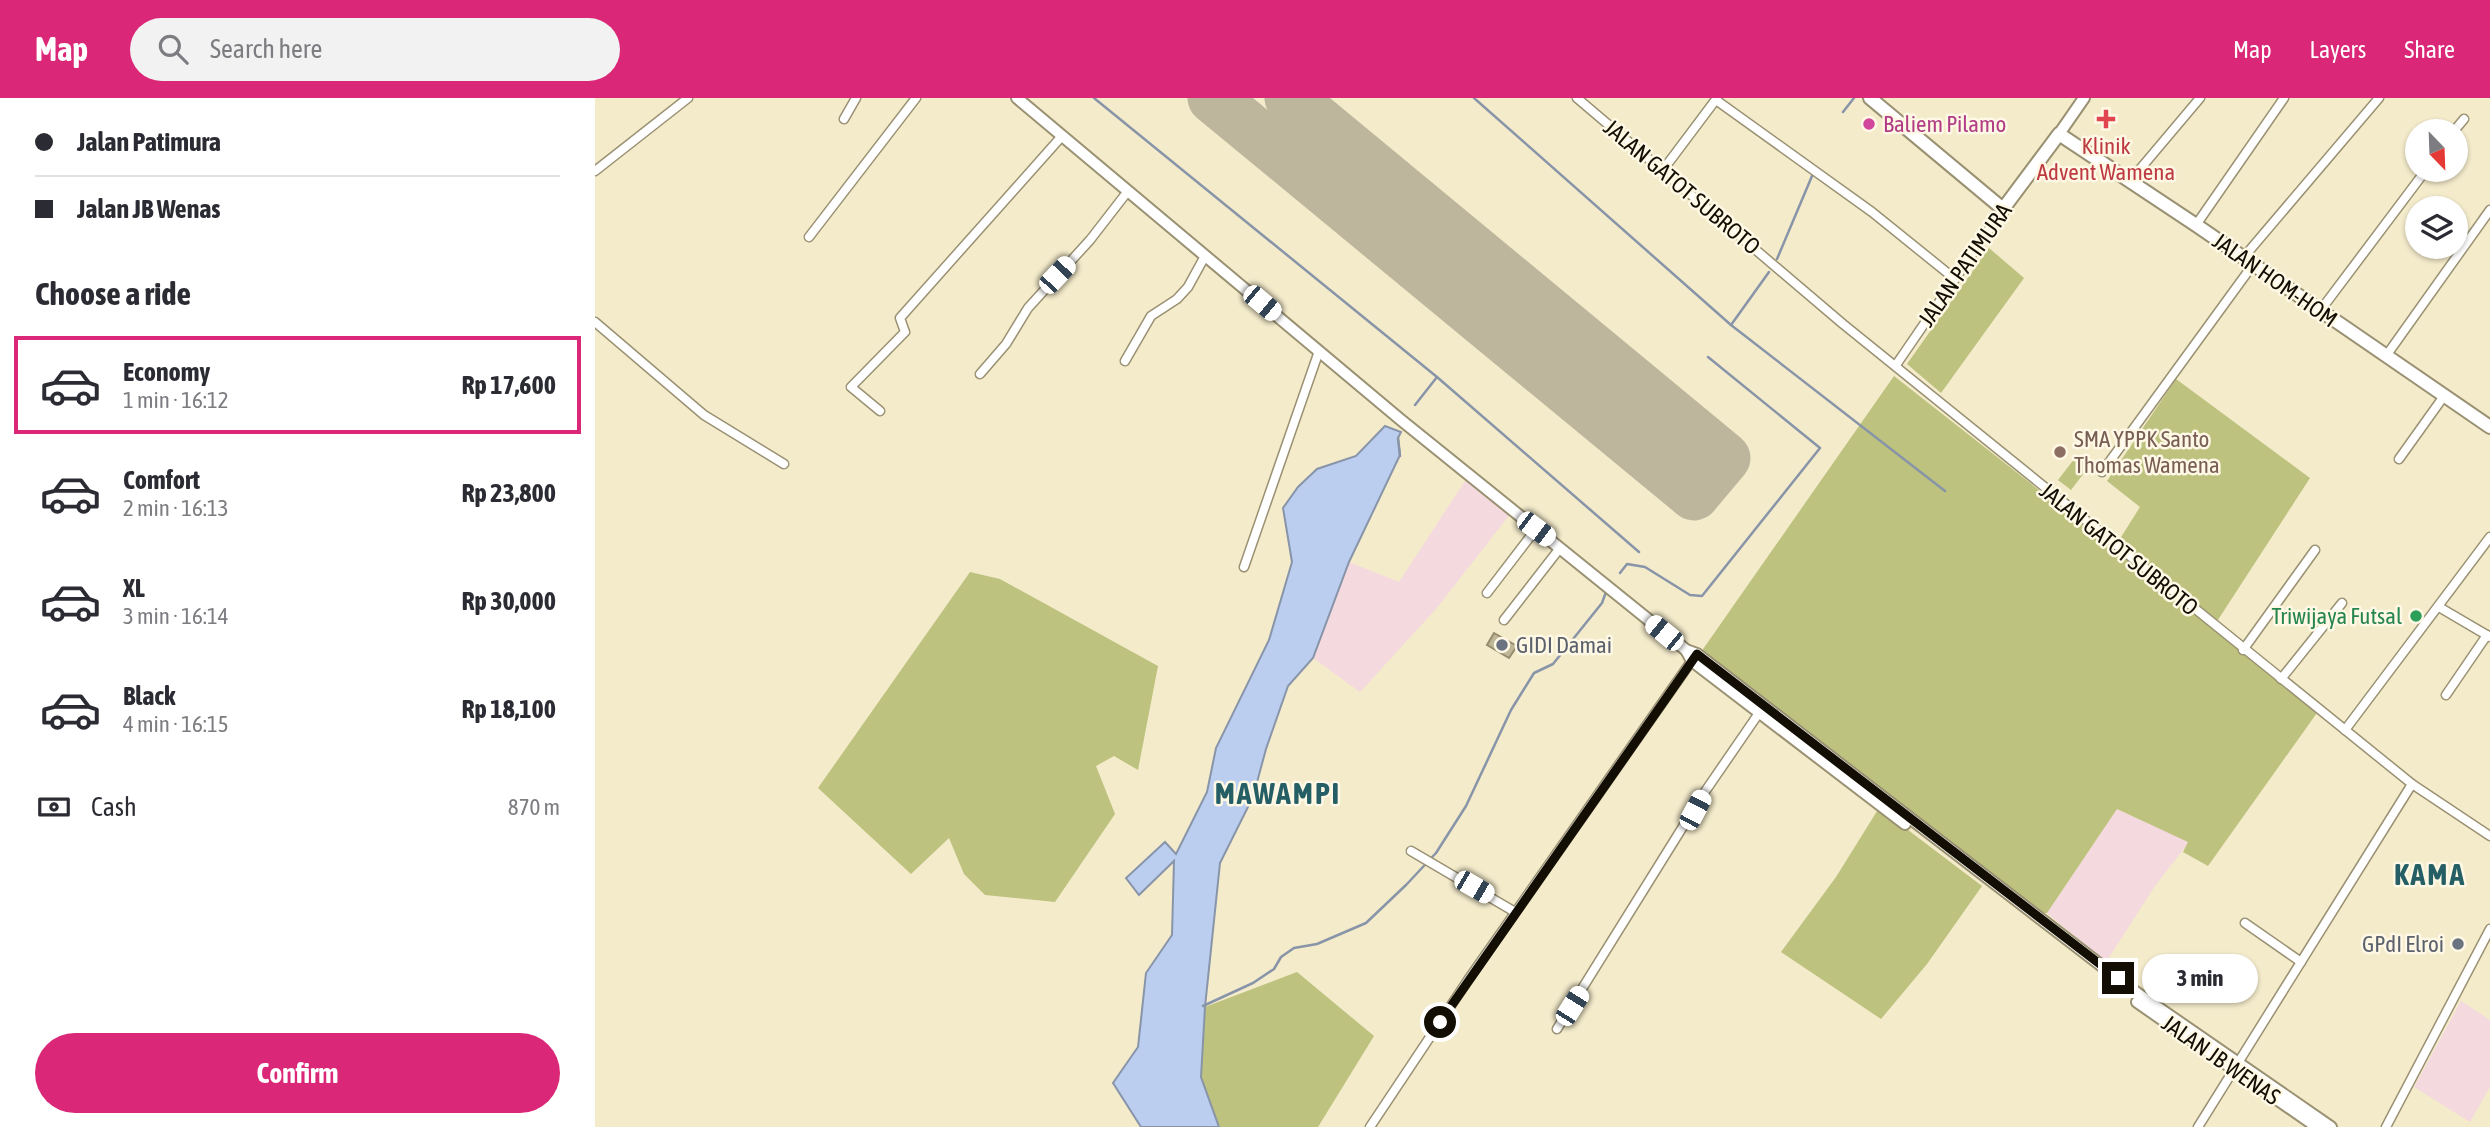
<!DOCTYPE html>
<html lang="en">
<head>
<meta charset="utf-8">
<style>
  body { margin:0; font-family:"Asap Condensed",sans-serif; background:#f2f2f3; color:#2b2b33; height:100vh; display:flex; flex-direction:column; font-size:26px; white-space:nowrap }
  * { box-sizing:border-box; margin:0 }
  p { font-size:23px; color:#7c7c81 }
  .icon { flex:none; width:38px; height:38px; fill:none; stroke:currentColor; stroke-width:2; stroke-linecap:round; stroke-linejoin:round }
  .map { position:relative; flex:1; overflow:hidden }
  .details { display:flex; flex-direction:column; background:#fff; width:595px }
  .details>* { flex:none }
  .hud { display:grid; align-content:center; height:154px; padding:0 35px; background:#fff }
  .needle { width:46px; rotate:157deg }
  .fabs { position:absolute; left:1810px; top:21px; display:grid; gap:14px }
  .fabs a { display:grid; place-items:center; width:63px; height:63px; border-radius:50%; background:#fff; box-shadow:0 2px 5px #0004; font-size:35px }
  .end { position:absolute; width:32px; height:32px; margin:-16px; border:9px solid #120e04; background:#fff; box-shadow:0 0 0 4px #fff }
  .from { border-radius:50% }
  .bubble { position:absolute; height:49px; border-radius:24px; background:#fff; box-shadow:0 2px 5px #0004; font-size:23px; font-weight:700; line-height:49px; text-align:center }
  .car { position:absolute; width:21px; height:42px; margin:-21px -10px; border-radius:9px; box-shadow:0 0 5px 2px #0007; background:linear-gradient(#fff 24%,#345 0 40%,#fff 0 76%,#345 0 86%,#fff 0) }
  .hud b { display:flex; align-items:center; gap:24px; height:66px; font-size:26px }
  .hud b+b { border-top:2px solid #e1e1e2 }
  .hud i { width:18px; height:18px; background:#2b2b33 }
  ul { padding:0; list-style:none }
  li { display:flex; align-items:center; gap:21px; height:98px; margin:0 14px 10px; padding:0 21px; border:4px solid transparent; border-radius:0px }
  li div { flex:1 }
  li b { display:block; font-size:26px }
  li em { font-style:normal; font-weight:700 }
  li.active { border-color:#db2777 }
  li>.icon { width:63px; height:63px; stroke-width:1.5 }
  h2 { padding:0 35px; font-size:32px; line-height:84px }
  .pay { display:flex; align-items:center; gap:18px; height:77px; padding:0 35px; font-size:26px }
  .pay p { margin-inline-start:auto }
  .action { display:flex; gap:14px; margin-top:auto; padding:14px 35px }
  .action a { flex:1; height:80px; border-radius:42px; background:#db2777; color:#fff; font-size:28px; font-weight:700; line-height:80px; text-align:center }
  header { display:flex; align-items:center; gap:42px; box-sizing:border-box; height:98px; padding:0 35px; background:#db2777; color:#fff }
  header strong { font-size:33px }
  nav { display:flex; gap:38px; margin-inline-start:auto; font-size:24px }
  .search { width:490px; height:63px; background:#f2f2f3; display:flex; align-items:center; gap:18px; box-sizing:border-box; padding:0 24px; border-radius:38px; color:#7c7c81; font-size:26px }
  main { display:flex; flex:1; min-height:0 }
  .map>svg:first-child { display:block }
  .industrial { fill:#f4d9de }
  .green { fill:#bdc27e }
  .water { fill:#bbceef; stroke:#8894a8; stroke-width:2 }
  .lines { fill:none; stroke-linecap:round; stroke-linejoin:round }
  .stream { stroke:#8894a8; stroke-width:2.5 }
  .runway { stroke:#beb69c; stroke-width:51 }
  .building { fill:#bfb697; stroke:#958c6e; stroke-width:2 }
  .minor-casing { stroke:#9a9173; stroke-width:11 }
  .major-casing { stroke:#9a9173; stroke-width:14 }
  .highway-casing { stroke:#9a9173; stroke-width:16 }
  .minor { stroke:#fff; stroke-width:8 }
  .major { stroke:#fff; stroke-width:10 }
  .highway { stroke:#fff; stroke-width:12 }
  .route { stroke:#120e04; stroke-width:9 }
  .health-dot { fill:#e0444e; stroke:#fef8e5; stroke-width:2.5 }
  .hotel-dot { fill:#d1479c; stroke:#fef8e5; stroke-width:2.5 }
  .education-dot { fill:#8d6e63; stroke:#fef8e5; stroke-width:2.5 }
  .leisure-dot { fill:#2e9e5b; stroke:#fef8e5; stroke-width:2.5 }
  .worship-dot { fill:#6b7280; stroke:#fef8e5; stroke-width:2.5 }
  .labels { text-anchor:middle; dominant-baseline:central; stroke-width:5; stroke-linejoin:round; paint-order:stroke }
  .hotel-label { font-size:23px; fill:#b23c85; stroke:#fef8e5; text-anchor:start }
  .health-label { font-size:23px; fill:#be3a42; stroke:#fef8e5 }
  .street-label { font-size:23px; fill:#120e04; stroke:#fef8e5 }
  .education-label { font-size:23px; fill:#785e54; stroke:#fef8e5; text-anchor:start }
  .leisure-label { font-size:23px; fill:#27864d; stroke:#fef8e5; text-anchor:end }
  .worship-label { font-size:23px; fill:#5b616d; stroke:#fef8e5; text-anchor:start }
  .district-label { font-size:30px; font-weight:bold; letter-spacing:2px; fill:#255f65; stroke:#fef8e5 }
</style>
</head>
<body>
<header>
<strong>Map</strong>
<div class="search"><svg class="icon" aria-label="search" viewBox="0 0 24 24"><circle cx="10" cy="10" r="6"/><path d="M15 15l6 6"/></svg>Search here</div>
<nav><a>Map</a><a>Layers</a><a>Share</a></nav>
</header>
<main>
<section class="details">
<div class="hud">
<b><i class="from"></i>Jalan Patimura</b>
<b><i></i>Jalan JB Wenas</b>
</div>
<h2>Choose a ride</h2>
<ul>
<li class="active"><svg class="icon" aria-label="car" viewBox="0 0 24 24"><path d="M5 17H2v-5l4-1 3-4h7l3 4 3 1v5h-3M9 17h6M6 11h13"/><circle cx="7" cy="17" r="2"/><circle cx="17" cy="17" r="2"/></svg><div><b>Economy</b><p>1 min · 16:12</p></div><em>Rp 17,600</em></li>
<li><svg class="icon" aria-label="car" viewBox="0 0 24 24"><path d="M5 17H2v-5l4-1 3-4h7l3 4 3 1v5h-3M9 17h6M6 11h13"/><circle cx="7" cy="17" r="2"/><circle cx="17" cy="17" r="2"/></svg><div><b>Comfort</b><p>2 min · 16:13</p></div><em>Rp 23,800</em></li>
<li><svg class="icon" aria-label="car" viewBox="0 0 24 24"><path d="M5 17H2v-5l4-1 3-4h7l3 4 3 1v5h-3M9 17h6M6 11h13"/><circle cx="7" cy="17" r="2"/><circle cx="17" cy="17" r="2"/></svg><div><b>XL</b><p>3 min · 16:14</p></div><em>Rp 30,000</em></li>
<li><svg class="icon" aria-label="car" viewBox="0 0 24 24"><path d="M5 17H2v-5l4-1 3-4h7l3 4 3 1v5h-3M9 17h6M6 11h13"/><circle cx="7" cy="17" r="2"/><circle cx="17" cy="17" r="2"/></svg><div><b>Black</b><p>4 min · 16:15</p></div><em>Rp 18,100</em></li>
</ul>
<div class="pay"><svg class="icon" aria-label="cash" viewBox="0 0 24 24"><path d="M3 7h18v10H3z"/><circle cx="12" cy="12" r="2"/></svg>Cash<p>870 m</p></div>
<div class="action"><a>Confirm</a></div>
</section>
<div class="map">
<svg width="1895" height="1029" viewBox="0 0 1895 1029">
  <rect width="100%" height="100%" fill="#f4ebcb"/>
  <g class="industrial">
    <path d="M872,380L916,415L841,511L765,594L718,560L754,464L804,484Z"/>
    <path d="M1522,711L1594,744L1560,788L1511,864L1452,815Z"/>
    <path d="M1866,903L1895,922V989L1875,1024L1819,989Z"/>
  </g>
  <g class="green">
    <path d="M1394,150L1429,180L1346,295L1312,266Z"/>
    <path d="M1299,278L1491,429L1494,426L1523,444L1545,409L1512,383L1581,281L1715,380L1619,528L1724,612L1613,768L1588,754L1593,744L1522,711L1452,815H1446L1106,554Z"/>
    <path d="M1483,356L1496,366L1476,392L1463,382Z"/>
    <path d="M375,474L405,481L563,568L543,672L519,658L501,668L520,716L460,804L390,797L369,776L354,740L316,776L223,690Z"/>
    <path d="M1284,710L1387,788L1332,866L1286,921L1186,854L1241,779Z"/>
    <path d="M702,874L779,938L723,1029H624L606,979L610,909Z"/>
  </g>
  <path class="water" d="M790,328L806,334L803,340L805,357L754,464L718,560L693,588L671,651L658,699L625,765L610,909L606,979L624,1029H546L518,985L543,949L551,875L577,837L579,763L544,797L531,780L570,744L581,756L612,694L621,650L674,542L697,464L688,410L703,389L722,371L761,358Z"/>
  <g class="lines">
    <g class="stream">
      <path d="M499,0L842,279L1044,454"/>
      <path d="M879,0L1136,227L1350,393"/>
      <path d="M1248,14L1259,0"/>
      <path d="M1182,161L1217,78"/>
      <path d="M1136,227L1174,174"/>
      <path d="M820,307L842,279"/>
      <path d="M803,340L805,358"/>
      <path d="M1025,475L1032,466L1050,469L1095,497L1107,498L1225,350L1113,259"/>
      <path d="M608,908L658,885L679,871L686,859L699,850L722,846L771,825L811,787L841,755L871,708L916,612L939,575L958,566L1007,505L1011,494"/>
    </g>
    <path class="runway" d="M618,0L1099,397L1130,360L695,0"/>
  </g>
  <path class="building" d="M899,535L922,548L914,560L892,547Z"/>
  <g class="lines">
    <g class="minor-casing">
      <g id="minor">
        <path d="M982,0L1248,226L1817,686L1603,1029"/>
        <path d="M1121,2L1277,114L1360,181"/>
        <path d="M249,21L261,0"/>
        <path d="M1859,33L1869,21"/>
        <path d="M1068,72L1122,0"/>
        <path d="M0,73L93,0"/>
        <path d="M1535,83L1605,0"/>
        <path d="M1601,127L1689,0"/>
        <path d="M214,139L321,0"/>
        <path d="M1648,160L1784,0"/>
        <path d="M1725,213L1831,72"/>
        <path d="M0,224L109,317L189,366"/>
        <path d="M1791,258L1895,112"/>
        <path d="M530,263L556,218L582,201L593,189L610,158"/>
        <path d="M1301,267L1408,111"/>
        <path d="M385,276L411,246L433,210L495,142L533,93"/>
        <path d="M285,313L256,289L310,234L305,220L467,38"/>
        <path d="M1804,361L1849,298"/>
        <path d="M1507,374L1657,168"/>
        <path d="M649,469L724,253"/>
        <path d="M892,495L941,431"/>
        <path d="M1844,509L1895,539"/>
        <path d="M909,522L965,450"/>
        <path d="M1648,552L1720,452"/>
        <path d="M1686,581L1747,505"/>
        <path d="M1851,597L1892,537"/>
        <path d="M1750,632L1895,439"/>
        <path d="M1817,686L1895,738"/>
        <path d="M816,753L920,814"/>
        <path d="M1650,825L1706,864"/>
        <path d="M962,931L1107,698L1164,615"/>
        <path d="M775,1029L873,882L1100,558"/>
        <path d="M1791,1029L1895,831"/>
      </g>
    </g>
    <g class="major-casing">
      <g id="major">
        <path d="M422,0L806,322L1091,552L1102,556L1542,895L1736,1029"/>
        <path d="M1464,36L1489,0"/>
        <path d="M1091,552L1097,563L1310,726"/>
        <path d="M1542,904L1722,1029"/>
      </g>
    </g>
    <g class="highway-casing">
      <path id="highway" d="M1275,0L1408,111L1464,36L1601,127L1895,329"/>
    </g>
    <use href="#minor" class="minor"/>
    <use href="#major" class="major"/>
    <use href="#highway" class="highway"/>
  </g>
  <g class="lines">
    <path class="route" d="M845,924L1102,556L1523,880"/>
  </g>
  <path class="health-dot" d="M1507.5 10.5h7v7h7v7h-7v7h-7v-7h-7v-7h7z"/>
  <circle class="hotel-dot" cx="1274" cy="26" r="7"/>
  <circle class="education-dot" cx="1465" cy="354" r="7"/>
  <circle class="leisure-dot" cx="1821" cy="518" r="7"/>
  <g class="worship-dot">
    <circle cx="907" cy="547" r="7"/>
    <circle cx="1863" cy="846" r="7"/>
  </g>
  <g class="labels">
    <g class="hotel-label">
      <text x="1288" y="26">Baliem Pilamo</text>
    </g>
    <g class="health-label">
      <text x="1511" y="48">Klinik<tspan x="1511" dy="26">Advent Wamena</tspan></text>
    </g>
    <g class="street-label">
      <text transform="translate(1087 89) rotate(40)">JALAN GATOT SUBROTO</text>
      <text transform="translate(1370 167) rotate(-55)">JALAN PATIMURA</text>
      <text transform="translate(1680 182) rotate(35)">JALAN HOM-HOM</text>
      <text transform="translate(1524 451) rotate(39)">JALAN GATOT SUBROTO</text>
      <text transform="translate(1626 962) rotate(35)">JALAN JB WENAS</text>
    </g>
    <g class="education-label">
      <text x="1479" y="341">SMA YPPK Santo<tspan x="1479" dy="26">Thomas Wamena</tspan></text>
    </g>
    <g class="leisure-label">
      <text x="1807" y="518">Triwijaya Futsal</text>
    </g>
    <g class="worship-label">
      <text x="921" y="547">GIDI Damai</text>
      <text x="1849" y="846" text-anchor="end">GPdI Elroi</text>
    </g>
    <g class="district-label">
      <text x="683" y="695">MAWAMPI</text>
      <text x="1835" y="776">KAMA</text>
    </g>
  </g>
</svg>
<div class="fabs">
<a><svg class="needle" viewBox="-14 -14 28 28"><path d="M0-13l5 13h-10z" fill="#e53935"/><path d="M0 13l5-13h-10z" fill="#7c7c81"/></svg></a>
<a><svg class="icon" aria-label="layers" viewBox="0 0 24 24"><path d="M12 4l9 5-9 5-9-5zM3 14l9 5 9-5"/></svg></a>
</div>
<i class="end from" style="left:845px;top:924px"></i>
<i class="end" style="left:1523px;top:880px"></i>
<div class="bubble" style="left:1547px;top:856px;width:116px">3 min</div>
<i class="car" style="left:462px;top:177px;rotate:43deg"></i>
<i class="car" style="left:667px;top:205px;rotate:130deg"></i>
<i class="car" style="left:941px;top:431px;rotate:127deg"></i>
<i class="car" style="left:1069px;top:535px;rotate:309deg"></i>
<i class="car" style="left:1100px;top:712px;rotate:28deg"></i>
<i class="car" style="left:879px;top:789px;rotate:120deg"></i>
<i class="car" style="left:977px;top:908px;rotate:32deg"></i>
</div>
</main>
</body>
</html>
